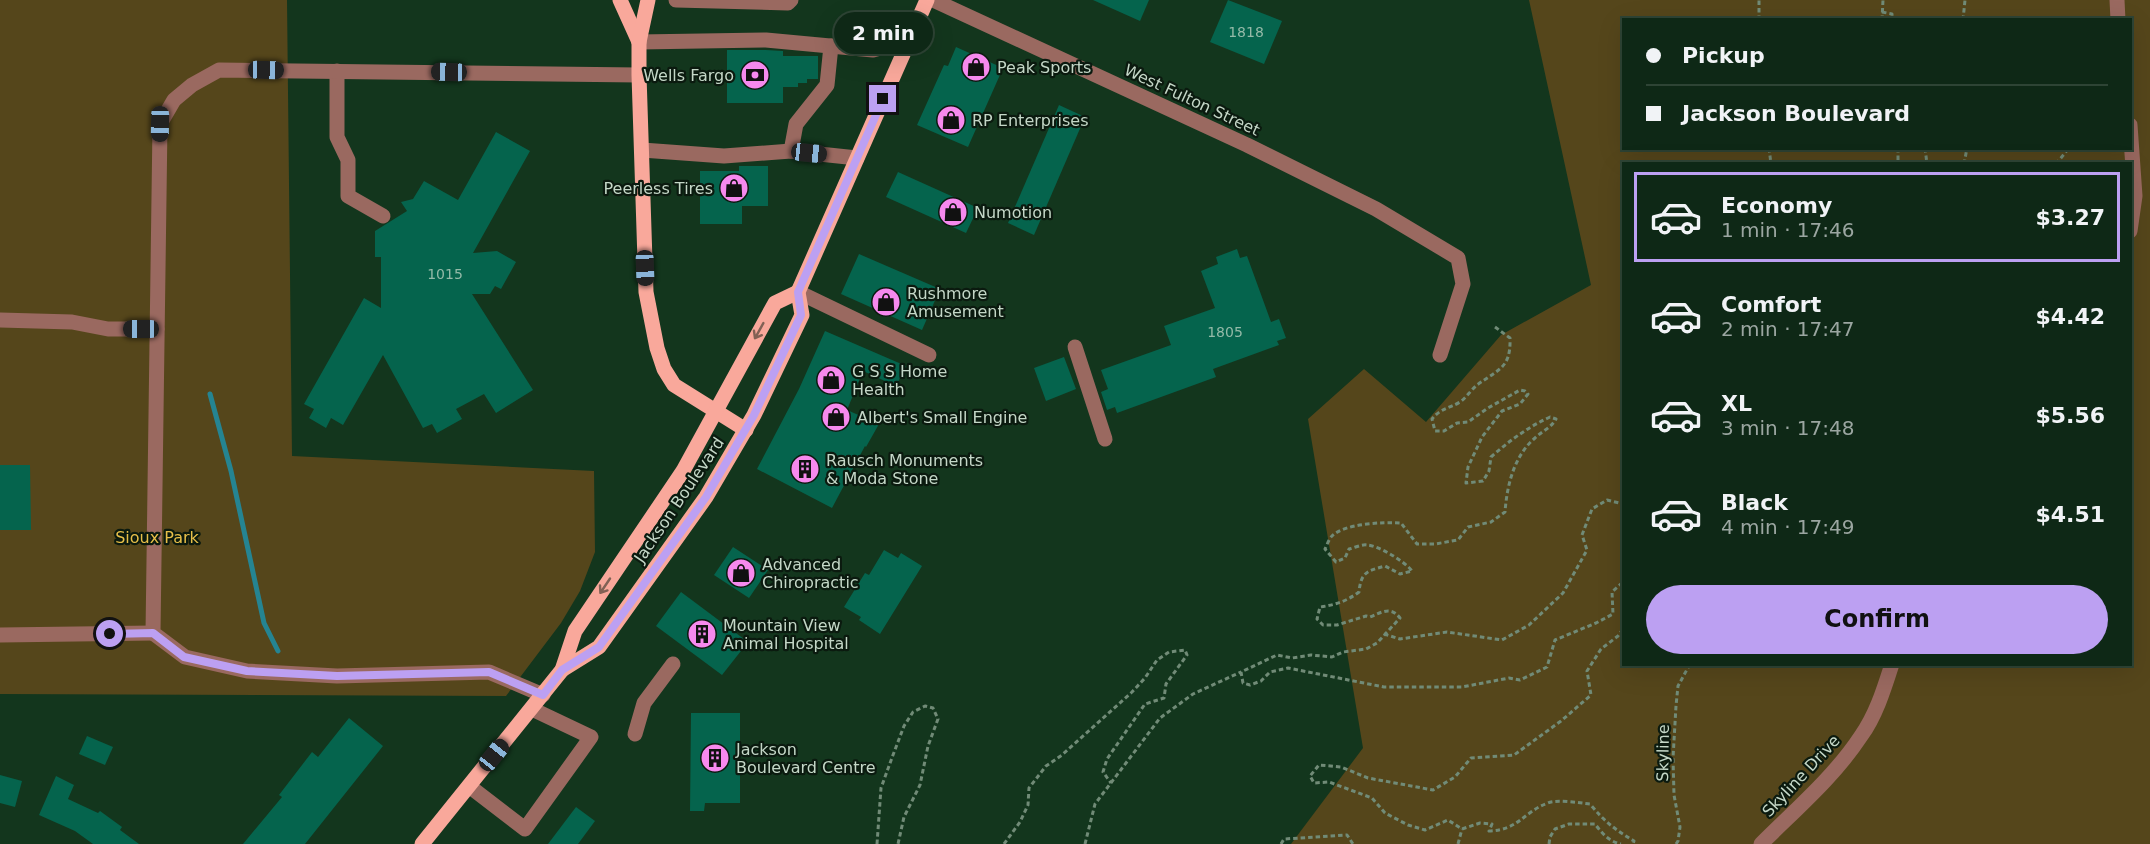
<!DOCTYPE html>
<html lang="en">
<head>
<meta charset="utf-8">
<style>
  body { margin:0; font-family:"DejaVu Sans",sans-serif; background:#17301f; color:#f1f3f6; height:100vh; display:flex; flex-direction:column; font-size:22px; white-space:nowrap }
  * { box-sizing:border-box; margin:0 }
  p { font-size:20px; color:#9ba6a1 }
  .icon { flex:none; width:33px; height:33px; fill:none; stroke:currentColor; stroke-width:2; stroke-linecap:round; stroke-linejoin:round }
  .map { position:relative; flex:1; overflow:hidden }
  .drawer { position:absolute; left:1622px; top:162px; width:510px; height:504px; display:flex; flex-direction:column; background:#0e2816; border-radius:0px; box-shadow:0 6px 24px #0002,0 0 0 2px #2e4435 }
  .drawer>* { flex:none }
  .top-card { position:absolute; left:1622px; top:18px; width:510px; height:132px; border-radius:0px; box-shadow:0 6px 24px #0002,0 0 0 2px #2e4435; display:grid; align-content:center; height:132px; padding:0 24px; background:#0e2816 }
  .end { position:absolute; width:27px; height:27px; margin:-14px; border:8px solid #bca0f2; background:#111; box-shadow:0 0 0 3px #111 }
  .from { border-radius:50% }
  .bubble { position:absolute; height:42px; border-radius:21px; background:#0e2816; box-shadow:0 6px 24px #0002,0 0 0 2px #2e4435; font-size:20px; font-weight:600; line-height:42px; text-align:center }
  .car { position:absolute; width:18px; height:36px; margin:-18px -9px; border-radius:8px; box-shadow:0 0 4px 2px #0007; background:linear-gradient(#222 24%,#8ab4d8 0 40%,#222 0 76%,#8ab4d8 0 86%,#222 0) }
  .top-card b { display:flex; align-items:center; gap:21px; height:57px; font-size:22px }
  .top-card b+b { border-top:2px solid #2e4435 }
  .top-card i { width:15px; height:15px; background:#f1f3f6 }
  ul { padding:10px 0 0; list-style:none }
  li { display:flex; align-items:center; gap:18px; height:90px; margin:0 12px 9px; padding:0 12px; border:3px solid transparent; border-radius:0px }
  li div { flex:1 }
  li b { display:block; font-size:22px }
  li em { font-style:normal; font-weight:600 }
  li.selected { border-color:#bca0f2 }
  li>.icon { width:54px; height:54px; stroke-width:1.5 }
  .action { display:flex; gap:12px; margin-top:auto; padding:12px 24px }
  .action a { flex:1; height:69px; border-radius:36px; background:#bca0f2; color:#111; font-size:24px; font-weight:600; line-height:69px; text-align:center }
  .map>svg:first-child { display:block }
  .green { fill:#55461b; fill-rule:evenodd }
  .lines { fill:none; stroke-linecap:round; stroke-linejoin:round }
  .stream { stroke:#258492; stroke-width:5 }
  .building { fill:#05644d }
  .path { stroke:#718b77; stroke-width:3; stroke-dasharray:4.5 3; stroke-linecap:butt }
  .minor { stroke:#9a6960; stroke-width:15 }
  .major { stroke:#f9a89b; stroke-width:15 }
  .oneway { stroke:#826155 }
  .route { stroke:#bca0f2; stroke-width:8 }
  .labels { text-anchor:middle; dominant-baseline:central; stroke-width:4.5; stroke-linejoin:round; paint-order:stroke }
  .number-label { font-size:14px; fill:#94baa8 }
  .poi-label { font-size:16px; fill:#c4d7c7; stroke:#0b1a0f; text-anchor:start }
  .street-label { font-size:16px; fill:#c4d7c7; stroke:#0b1a0f }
  .park-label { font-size:16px; fill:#e7bf49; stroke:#0b1a0f }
</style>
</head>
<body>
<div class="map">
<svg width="2150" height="844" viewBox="0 0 2150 844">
  <rect width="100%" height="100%" fill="#13361d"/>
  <g class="green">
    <path d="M0,0H287L292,456L594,471L595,552L580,591L561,623L506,696L0,694Z"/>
    <path d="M1529,0H2150V844H1291L1363,748L1308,419L1364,369L1426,422L1501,335L1591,285ZM1623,20H2130V148H1623ZM1623,164H2130V664H1623Z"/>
  </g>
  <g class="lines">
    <path class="stream" d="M210,394L231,471L264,623L278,651"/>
  </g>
  <g class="building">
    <path d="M1093,0H1149L1140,21Z"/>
    <path d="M1228,0L1282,21L1264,64L1210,42Z"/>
    <path d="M956,47L1003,68L968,147L917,125L944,65L948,66Z"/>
    <path d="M727,50H766L783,51V56H818V79H807V83H798V87H783V103H727Z"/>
    <path d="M1059,105L1085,117L1034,235L1008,223Z"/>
    <path d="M496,132L530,151L473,253L497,251L516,262L501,289L495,286L490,294H472L533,390L496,413L484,394L456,409L462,419L437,433L432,424L423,428L383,355L343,425L331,418L326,428L309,418L314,409L304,404L364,298L381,308V257H375V231L407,211L401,202L413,199L424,181L458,200Z"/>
    <path d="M739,166H768V206H742V224H700V171H739Z"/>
    <path d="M898,172L978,208L966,233L886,197Z"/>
    <path d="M1237,249L1240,258L1247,256L1271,322L1279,319L1286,338L1277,341L1279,345L1213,369L1216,377L1117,413L1115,407L1107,410L1101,392L1108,389L1101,370L1171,345L1164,326L1215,308L1201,271L1218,264L1216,257Z"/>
    <path d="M859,254L940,289L922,330L841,294Z"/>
    <path d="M825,331L906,366L896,386L863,371L847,410L879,424L866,447L865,446L832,508L757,469L799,389Z"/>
    <path d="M1064,357L1076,389L1046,401L1034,368Z"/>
    <path d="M0,465H30L31,530H0Z"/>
    <path d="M733,547L768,570L749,598L714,575Z"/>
    <path d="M884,550L898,558L901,553L922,566L880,634L859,620L861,617L844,607L865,573L869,575Z"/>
    <path d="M681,592L748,642L722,675L656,626Z"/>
    <path d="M691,713H740V803H705L704,811H690Z"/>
    <path d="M349,718L383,746L305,844H243L282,797L279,795L312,752L318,757Z"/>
    <path d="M87,736L113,747L105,765L79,754Z"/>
    <path d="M0,775L22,781L15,807L0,803Z"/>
    <path d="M56,776L74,785L68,799L98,813L100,811L122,827L120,830L139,844H93L75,831L39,815Z"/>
    <path d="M576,807L595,821L578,844H548Z"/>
  </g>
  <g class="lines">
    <g class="path">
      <path d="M1882,12L1892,14V20"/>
      <path d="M1759,20V0"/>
      <path d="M1882,20L1883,0"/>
      <path d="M1963,20L1965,0"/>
      <path d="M1769,148L1771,164"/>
      <path d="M1898,148V164"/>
      <path d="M1925,148L1927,164"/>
      <path d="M1964,164L1967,148"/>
      <path d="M2056,164L2069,148"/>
      <path d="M1495,327L1510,338C1511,368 1499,369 1477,385C1471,390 1466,398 1460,402C1448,409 1441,408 1432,419L1435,431H1444L1457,423L1468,422L1488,408L1520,390L1525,391L1528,394L1520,404L1502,411L1482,437L1468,467L1466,483L1483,481L1489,471L1491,457C1509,441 1528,427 1550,417L1556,419C1551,428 1542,431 1535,438C1514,456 1507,485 1505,512L1491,522L1468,527L1458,540L1435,544H1417L1401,523C1384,522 1345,523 1332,536C1329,539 1327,545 1325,549L1336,562L1345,558L1349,549C1354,548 1362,544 1367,545C1378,545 1407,563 1412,571L1400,574L1385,566C1367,571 1361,572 1359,592C1347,601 1335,605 1320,607L1317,619L1323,625H1337L1366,616L1370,617C1382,612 1391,606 1400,618L1377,643L1366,649L1343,652L1332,657L1311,655L1292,658L1277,655L1241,672L1243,683L1250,685L1261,681L1270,672L1288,668L1384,687H1462L1509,678L1520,680L1547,667L1555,640L1596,623L1613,614L1612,592L1623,582"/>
      <path d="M1623,629L1618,636L1601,649L1587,671L1591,695L1561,721L1514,755L1471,758L1455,777L1433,790L1368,778L1341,767L1319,765L1310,776L1314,783L1329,782L1372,798L1385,813L1408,825L1425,830L1448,820L1462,829L1480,823L1492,824L1489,831C1519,830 1523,812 1548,803C1557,799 1580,803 1590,804C1604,821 1614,829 1634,841L1633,844"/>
      <path d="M1384,634L1400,639L1447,632L1502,640L1529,625L1563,593L1587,550L1582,535L1592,509L1607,500L1623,504"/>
      <path d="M877,844L881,788L893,755L904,726L913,712L925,706L933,708L938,719L928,746L920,785L904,817L898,844"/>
      <path d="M1004,844L1020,822L1028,805L1029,788L1046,766L1062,755L1132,692L1145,678L1157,660L1169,652L1185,650L1187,655L1166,684L1164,698L1145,704L1107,759L1103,772L1111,783"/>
      <path d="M1085,844L1095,804L1160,718L1193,694L1241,672"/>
      <path d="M1281,844L1284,839L1347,835L1353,844"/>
      <path d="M1458,844L1462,829"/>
      <path d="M1549,844L1550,837L1555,829L1569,824H1595C1601,832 1609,842 1621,844"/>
      <path d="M1676,844L1678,841L1680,827L1674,795L1673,758L1676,706L1678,686L1690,664"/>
    </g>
    <g class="minor">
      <path d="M676,0L788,3L791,0"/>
      <path d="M933,0L1247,145L1376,209L1458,258L1463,284L1440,355"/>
      <path d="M2117,0L2118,20"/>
      <path d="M639,42L766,40L873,50L909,40"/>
      <path d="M337,71V137L348,160V196L383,216"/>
      <path d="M2130,125L2135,196L2130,231"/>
      <path d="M642,150L724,156L791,151L857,158"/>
      <path d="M791,151L796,124L827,85L831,46"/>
      <path d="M798,292L929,355"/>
      <path d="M0,320L72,322L108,329H157"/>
      <path d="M1075,347L1105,439"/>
      <path d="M0,635L153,633"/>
      <path d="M543,695L489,672L337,676L247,671L185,657L153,633L160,124L174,100L192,85L219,70L639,75"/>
      <path d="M635,734L644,703L673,664"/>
      <path d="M469,786L525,829L591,737L532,709"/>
      <path d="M1761,844C1795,810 1834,777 1861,736C1876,715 1884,689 1892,664"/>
    </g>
    <g class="major">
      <path d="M620,0L639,42"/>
      <path d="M648,0L639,42V75L646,292L657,348L664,369L674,385L746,430"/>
      <path d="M562,670L599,647L706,497L754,415L802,315L798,292L927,0"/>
      <path d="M422,844L562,670L575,631L683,471L775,303L798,292"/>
    </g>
  </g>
  <defs><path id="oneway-shaft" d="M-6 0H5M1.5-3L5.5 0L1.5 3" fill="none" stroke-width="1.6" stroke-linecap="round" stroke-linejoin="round" transform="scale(1.5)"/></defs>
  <g class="oneway">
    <use href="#oneway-shaft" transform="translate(759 331) rotate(119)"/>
    <use href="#oneway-shaft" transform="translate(605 586) rotate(124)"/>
  </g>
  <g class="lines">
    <path class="route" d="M110,634L153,633L184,657L247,671L337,676L489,672L543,695L562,670L599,647L706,497L754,415L801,315L798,292L883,99"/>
  </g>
  <defs>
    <g id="shop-disc" transform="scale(1.5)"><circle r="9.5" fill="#f689ee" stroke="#0b1a0f"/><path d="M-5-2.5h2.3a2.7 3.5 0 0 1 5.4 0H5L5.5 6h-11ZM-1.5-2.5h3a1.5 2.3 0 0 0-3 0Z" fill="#111"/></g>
    <g id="bank-disc" transform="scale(1.5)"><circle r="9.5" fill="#f689ee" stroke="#0b1a0f"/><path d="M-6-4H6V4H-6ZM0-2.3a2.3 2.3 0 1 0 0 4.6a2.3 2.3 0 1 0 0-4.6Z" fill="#111"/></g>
    <g id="building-disc" transform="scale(1.5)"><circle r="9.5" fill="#f689ee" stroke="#0b1a0f"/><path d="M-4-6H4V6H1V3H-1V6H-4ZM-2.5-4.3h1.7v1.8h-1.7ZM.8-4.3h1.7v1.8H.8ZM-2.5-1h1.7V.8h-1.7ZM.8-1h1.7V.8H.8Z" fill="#111"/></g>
  </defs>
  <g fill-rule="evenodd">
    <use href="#shop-disc" x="976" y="67"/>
    <use href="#bank-disc" x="755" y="75"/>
    <use href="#shop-disc" x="951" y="120"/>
    <use href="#shop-disc" x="734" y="188"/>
    <use href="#shop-disc" x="953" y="212"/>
    <use href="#shop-disc" x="886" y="302"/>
    <use href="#shop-disc" x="831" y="380"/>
    <use href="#shop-disc" x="836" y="417"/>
    <use href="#building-disc" x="805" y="469"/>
    <use href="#shop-disc" x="741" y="573"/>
    <use href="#building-disc" x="702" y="634"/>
    <use href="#building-disc" x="715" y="758"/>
  </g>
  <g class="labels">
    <g class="number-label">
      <text x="1246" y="32">1818</text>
      <text x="445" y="274">1015</text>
      <text x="1225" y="332">1805</text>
    </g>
    <g class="poi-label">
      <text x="997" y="67">Peak Sports</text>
      <text x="734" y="75" text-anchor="end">Wells Fargo</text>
      <text x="972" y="120">RP Enterprises</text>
      <text x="713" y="188" text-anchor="end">Peerless Tires</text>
      <text x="974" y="212">Numotion</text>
      <text x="907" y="293">Rushmore<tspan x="907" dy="18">Amusement</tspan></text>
      <text x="852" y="371">G S S Home<tspan x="852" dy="18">Health</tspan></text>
      <text x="857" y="417">Albert's Small Engine</text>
      <text x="826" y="460">Rausch Monuments<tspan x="826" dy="18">&amp; Moda Stone</tspan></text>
      <text x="762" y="564">Advanced<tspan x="762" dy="18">Chiropractic</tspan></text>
      <text x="723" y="625">Mountain View<tspan x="723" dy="18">Animal Hospital</tspan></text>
      <text x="736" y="749">Jackson<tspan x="736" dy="18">Boulevard Centre</tspan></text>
    </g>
    <g class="street-label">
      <text transform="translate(1192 100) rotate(25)">West Fulton Street</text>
      <text transform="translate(679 500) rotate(-56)">Jackson Boulevard</text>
      <text transform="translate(1663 753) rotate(-89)">Skyline</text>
      <text transform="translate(1801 776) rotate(-47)">Skyline Drive</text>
    </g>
    <g class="park-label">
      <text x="157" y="537">Sioux Park</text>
    </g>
  </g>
</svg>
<i class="end from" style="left:110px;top:634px"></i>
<i class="end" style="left:883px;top:99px"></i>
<div class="bubble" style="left:834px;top:12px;width:99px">2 min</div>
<i class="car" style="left:266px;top:70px;rotate:91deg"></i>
<i class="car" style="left:449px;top:72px;rotate:271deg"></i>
<i class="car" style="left:160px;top:124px;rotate:181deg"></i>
<i class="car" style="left:809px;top:153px;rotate:96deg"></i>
<i class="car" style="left:645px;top:268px;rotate:178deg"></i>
<i class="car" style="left:141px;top:329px;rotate:270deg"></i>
<i class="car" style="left:494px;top:755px;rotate:39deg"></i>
<div class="top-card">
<b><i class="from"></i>Pickup</b>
<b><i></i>Jackson Boulevard</b>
</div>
<section class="drawer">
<ul>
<li class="selected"><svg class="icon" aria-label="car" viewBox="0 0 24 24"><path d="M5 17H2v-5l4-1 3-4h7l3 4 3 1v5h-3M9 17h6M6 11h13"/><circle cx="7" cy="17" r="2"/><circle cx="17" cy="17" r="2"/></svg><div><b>Economy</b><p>1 min · 17:46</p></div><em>$3.27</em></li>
<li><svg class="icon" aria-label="car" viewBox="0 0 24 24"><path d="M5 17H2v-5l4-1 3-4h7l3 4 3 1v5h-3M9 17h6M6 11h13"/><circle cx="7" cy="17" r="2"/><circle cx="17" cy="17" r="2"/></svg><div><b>Comfort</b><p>2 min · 17:47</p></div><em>$4.42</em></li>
<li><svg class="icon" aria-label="car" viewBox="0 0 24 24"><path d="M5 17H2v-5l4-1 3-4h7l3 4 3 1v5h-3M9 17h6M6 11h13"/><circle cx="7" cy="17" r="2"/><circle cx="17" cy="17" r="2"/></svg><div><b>XL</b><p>3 min · 17:48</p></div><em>$5.56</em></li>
<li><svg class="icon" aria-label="car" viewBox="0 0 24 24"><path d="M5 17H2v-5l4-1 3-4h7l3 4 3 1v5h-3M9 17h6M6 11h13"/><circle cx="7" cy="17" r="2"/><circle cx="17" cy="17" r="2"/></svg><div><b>Black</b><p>4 min · 17:49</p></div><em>$4.51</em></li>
</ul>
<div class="action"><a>Confirm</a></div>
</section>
</div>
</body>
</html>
